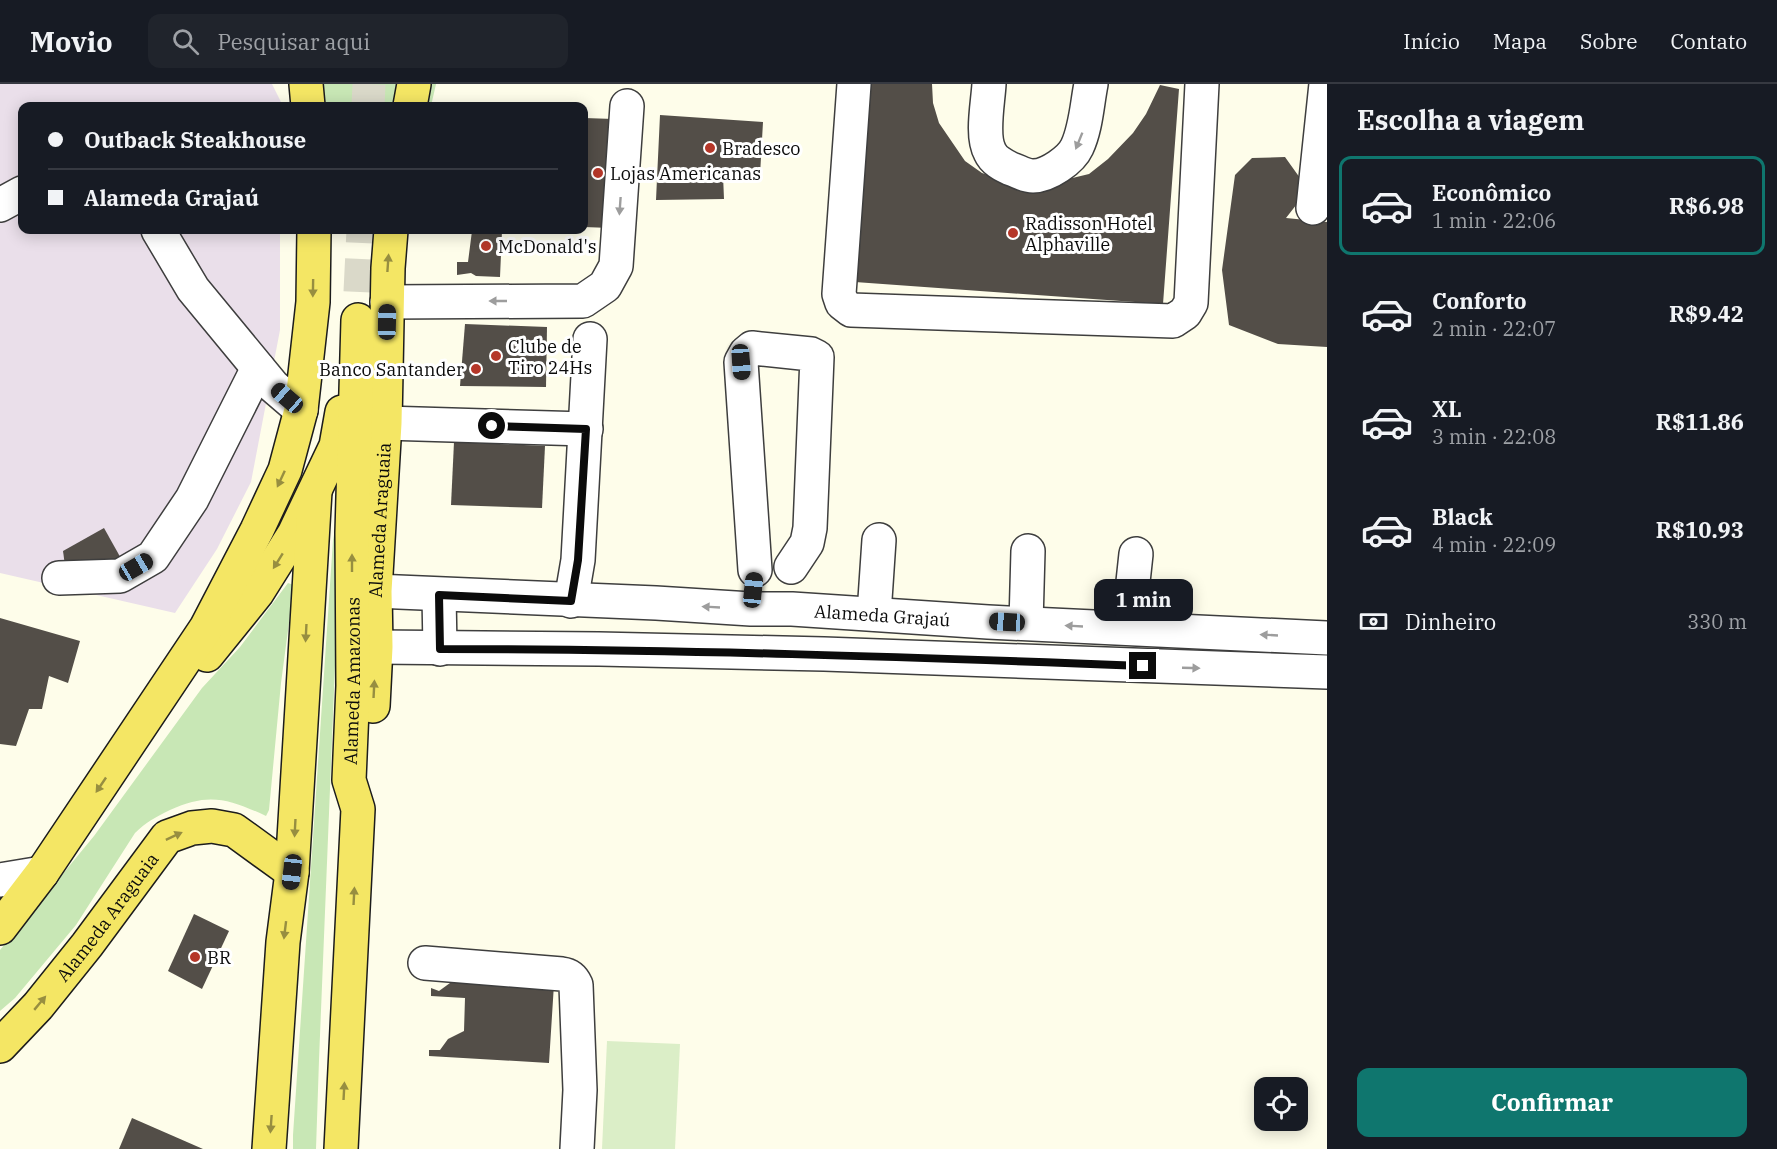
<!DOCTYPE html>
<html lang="pt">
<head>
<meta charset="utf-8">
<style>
  body { margin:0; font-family:"IBM Plex Serif",serif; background:#20242c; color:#f1f3f6; height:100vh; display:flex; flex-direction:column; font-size:22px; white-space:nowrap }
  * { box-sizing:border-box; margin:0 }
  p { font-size:20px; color:#9ea1a6 }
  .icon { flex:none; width:33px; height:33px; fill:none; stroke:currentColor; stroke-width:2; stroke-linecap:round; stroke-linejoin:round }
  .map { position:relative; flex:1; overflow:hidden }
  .details { display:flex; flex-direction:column; background:#171b24; width:450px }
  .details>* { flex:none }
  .banner { position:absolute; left:18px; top:18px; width:570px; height:132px; border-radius:12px; box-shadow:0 3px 15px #0003; display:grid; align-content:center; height:132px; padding:0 30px; background:#171b24 }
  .fabs { position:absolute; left:1254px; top:993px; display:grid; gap:12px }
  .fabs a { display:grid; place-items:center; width:54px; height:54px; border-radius:12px; background:#171b24; box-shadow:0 3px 15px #0003; font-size:30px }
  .end { position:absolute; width:27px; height:27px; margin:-14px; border:8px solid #0b0b0b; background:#fff; box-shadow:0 0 0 3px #fff }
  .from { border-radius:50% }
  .bubble { position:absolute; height:42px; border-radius:12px; background:#171b24; box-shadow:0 3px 15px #0003; font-size:20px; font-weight:800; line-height:42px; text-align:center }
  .car { position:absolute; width:18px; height:36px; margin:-18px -9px; border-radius:8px; box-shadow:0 0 4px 2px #0007; background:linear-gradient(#222 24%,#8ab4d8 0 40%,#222 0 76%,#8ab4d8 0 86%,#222 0) }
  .banner b { display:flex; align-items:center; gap:21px; height:57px; font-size:22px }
  .banner b+b { border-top:2px solid #363941 }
  .banner i { width:15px; height:15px; background:#f1f3f6 }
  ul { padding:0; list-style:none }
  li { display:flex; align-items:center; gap:18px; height:99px; margin:0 12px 9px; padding:0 18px; border:3px solid transparent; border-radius:12px }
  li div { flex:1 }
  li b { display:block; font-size:22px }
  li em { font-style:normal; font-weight:800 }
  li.active { border-color:#0f766e }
  li>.icon { width:54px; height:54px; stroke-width:1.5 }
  h2 { padding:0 30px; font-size:27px; line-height:72px }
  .pay { display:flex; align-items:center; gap:15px; height:66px; padding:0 30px; font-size:22px }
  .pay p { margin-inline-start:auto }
  .primary-button { display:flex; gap:12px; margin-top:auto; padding:12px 30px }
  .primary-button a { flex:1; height:69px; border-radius:12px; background:#0f766e; color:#fff; font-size:24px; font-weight:800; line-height:69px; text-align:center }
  header { display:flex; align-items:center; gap:36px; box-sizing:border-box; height:84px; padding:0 30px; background:#171b24; border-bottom:2px solid #363941 }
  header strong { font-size:28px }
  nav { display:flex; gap:33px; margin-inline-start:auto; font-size:21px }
  .search { width:420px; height:54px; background:#20242c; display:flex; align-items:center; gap:15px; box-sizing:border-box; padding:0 21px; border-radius:12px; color:#9ea1a6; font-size:22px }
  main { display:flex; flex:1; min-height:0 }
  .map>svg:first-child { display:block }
  .industrial { fill:#eadfea }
  .green { fill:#c8e7b5 }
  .pitch { fill:#dbeec7 }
  .building { fill:#534e48 }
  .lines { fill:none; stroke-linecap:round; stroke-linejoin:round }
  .major-tunnel { stroke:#dad9c9; stroke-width:33; stroke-dasharray:33 16; stroke-linecap:butt }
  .minor-casing { stroke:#3e3e3e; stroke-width:36 }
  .major-casing { stroke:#1c1c1c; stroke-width:36 }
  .minor { stroke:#fff; stroke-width:33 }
  .major { stroke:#f4e664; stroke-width:33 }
  .oneway { fill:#9d9d9d }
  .oneway2 { fill:#978e40 }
  .route { stroke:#0b0b0b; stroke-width:8 }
  .poi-dot { fill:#b53729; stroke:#fff; stroke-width:2 }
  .labels { text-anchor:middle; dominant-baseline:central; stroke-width:6; stroke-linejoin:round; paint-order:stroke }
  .poi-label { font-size:18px; fill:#0b0b0b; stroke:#fff; text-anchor:start }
  .street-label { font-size:18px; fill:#0b0b0b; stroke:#fff }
</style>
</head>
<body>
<header>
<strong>Movio</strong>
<div class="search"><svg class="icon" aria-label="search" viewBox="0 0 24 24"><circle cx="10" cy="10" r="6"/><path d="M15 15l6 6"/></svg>Pesquisar aqui</div>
<nav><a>Início</a><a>Mapa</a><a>Sobre</a><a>Contato</a></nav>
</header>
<main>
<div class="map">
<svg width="1327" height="1065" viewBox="0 0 1327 1065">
  <rect width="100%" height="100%" fill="#fefdea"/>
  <path class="industrial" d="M0,0H272L283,22H22V146H280V246L251,398L217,465L175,529L0,489Z"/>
  <g class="green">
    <path d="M290,0H436L431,22H298Z"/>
    <path d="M340,419V458L319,976L316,1065H293V1051L333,456Z"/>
    <path d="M288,499L294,501L281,599L269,726L266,732C229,715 209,708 170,726C156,733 146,738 135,749L76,841L15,914L0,927V866L94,752L202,604L240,563Z"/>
  </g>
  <path class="pitch" d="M607,957L680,960L675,1065H602Z"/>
  <g class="building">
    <path d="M867,0H932L933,19L939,39L965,77L982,89L1015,100L1060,97L1089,90L1108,75L1133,49L1146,30L1160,1L1179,5L1163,220L855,198Z"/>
    <path d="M660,31L763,38L760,91H723L724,115L656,116Z"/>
    <path d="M584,34L614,35L610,144L584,143Z"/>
    <path d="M1285,73L1300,94V116L1286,134L1327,138V263L1278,260L1229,241L1222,186L1235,91L1252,74Z"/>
    <path d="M472,147H502L500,193L476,192L471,189L457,191V178H468Z"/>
    <path d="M465,240L547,243L546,303L460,302Z"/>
    <path d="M454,358L545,362L542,424L451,421Z"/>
    <path d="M104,444L123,478L66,489L63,467Z"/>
    <path d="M0,534L80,557L68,599L49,592L42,625H29L16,662L0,660Z"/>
    <path d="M194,830L229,847L202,905L168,887Z"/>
    <path d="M469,892L554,900L549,979L429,972V966H440L448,955L464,947L465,914L431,912V904L439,907L450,899Z"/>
    <path d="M132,1034L203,1065H119Z"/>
  </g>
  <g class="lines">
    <g class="major-tunnel">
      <path d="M368,22L369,0"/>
      <path d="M360,208L363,146"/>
    </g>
    <g class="minor-casing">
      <g id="minor">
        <path d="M854,0L839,210L842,219L851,226L1173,237L1185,229L1191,219L1202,0"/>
        <path d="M989,0C988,19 981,52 990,68C994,77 1003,81 1011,85C1018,87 1025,92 1033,92C1048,92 1071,76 1077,63C1086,44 1087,20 1091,0"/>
        <path d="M0,121L22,109"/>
        <path d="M1313,124L1326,0"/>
        <path d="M158,146L193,205L273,302L301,326"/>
        <path d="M387,218L583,217L605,202L616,182L627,22"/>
        <path d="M385,339L586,345"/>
        <path d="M755,486L741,278L746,269L752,264L811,270L817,273L810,444L807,459L791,483"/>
        <path d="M59,494L120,492L153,473L192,415L258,284"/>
        <path id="s1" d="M375,507L656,519L751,525H792L988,538L1327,554"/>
        <path d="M439,511L440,565"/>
        <path d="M571,517L578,476L590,255"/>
        <path d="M874,530L879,456"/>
        <path d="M1026,539L1028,467"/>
        <path d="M1128,544L1136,470"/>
        <path d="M376,563L599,565L824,570L1327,588"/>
        <path d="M0,796L42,789"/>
        <path d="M425,879L562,890C570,891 573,894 576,901L580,1006L577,1065"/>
      </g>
    </g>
    <g class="major-casing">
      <g id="major">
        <path d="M306,0L308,22"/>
        <path d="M410,22L414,0"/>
        <path d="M207,571L257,509L294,450L336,362L342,328"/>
        <path id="s2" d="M373,622L376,563L375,507L385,339L388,184L391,146"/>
        <path d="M0,844L42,789L206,544L257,446L285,386L301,326L313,218L314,146"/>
        <path id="s3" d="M0,962L38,922L87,861L167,753L192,744L212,742L234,746L292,788"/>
        <path d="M269,1065L283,858L292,788L315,407"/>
        <path id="s4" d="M341,1065L358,725L349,696L353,602L352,449L358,236"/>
      </g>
    </g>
    <use href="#minor" class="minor"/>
    <use href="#major" class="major"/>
  </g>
  <defs><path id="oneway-solid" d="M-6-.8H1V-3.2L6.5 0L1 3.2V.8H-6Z" transform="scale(1.5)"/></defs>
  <g class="oneway">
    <use href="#oneway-solid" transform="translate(1079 57) rotate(112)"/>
    <use href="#oneway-solid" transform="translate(620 122) rotate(94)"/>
    <use href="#oneway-solid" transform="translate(498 217) rotate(180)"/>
    <use href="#oneway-solid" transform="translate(711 523) rotate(-177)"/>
    <use href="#oneway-solid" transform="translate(1074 542) rotate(-177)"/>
    <use href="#oneway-solid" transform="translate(1269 551) rotate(-177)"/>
    <use href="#oneway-solid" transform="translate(1191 584) rotate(2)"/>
  </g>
  <g class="oneway2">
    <use href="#oneway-solid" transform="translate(388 179) rotate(-86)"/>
    <use href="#oneway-solid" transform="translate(313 204) rotate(91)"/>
    <use href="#oneway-solid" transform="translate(281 395) rotate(115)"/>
    <use href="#oneway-solid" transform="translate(278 477) rotate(122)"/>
    <use href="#oneway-solid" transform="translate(352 479) rotate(-90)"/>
    <use href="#oneway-solid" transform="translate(306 549) rotate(93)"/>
    <use href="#oneway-solid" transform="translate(374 605) rotate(-87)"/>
    <use href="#oneway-solid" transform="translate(101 701) rotate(124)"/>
    <use href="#oneway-solid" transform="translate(295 744) rotate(93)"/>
    <use href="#oneway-solid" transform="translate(174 752) rotate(-25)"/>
    <use href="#oneway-solid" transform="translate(354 812) rotate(-87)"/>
    <use href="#oneway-solid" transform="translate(285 846) rotate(97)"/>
    <use href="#oneway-solid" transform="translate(40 919) rotate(-50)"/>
    <use href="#oneway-solid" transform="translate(344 1007) rotate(-87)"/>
    <use href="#oneway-solid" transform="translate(271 1040) rotate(94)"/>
  </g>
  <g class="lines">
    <path class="route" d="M492,342L586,345L578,476L571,517L439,511L440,565C675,565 909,573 1143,582"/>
  </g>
  <g class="poi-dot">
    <circle cx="710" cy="64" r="6"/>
    <circle cx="598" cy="89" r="6"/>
    <circle cx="1013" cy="149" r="6"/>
    <circle cx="486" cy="162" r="6"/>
    <circle cx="496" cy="272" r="6"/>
    <circle cx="476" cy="285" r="6"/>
    <circle cx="195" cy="873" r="6"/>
  </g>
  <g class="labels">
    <g class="poi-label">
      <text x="722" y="64">Bradesco</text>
      <text x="610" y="89">Lojas Americanas</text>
      <text x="1025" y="139">Radisson Hotel<tspan x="1025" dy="21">Alphaville</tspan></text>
      <text x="498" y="162">McDonald's</text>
      <text x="508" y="262">Clube de<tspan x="508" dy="21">Tiro 24Hs</tspan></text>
      <text x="464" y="285" text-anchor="end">Banco Santander</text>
      <text x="207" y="873">BR</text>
    </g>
    <g class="street-label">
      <text stroke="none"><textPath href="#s2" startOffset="186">Alameda Araguaia</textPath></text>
      <text stroke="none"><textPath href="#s1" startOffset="508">Alameda Grajaú</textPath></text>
      <text stroke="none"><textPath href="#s4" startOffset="470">Alameda Amazonas</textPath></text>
      <text stroke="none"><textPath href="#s3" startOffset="168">Alameda Araguaia</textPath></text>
    </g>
  </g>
</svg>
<div class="fabs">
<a><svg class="icon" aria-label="locate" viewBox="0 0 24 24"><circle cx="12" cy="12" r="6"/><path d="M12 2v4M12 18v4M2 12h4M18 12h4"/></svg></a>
</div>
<i class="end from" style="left:492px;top:342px"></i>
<i class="end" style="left:1143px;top:582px"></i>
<div class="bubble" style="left:1094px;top:495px;width:99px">1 min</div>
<i class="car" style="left:387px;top:238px;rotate:1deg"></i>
<i class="car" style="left:741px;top:278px;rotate:176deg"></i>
<i class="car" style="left:287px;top:314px;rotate:311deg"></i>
<i class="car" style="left:136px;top:483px;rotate:60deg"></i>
<i class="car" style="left:753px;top:506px;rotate:6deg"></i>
<i class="car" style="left:1007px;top:538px;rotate:273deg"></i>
<i class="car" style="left:292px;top:788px;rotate:187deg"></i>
<div class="banner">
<b><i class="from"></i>Outback Steakhouse</b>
<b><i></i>Alameda Grajaú</b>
</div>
</div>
<section class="details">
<h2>Escolha a viagem</h2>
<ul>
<li class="active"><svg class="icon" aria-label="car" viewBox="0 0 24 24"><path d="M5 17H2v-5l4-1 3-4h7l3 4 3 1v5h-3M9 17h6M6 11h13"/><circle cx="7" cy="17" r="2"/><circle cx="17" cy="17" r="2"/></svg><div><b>Econômico</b><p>1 min · 22:06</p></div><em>R$6.98</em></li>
<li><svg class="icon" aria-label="car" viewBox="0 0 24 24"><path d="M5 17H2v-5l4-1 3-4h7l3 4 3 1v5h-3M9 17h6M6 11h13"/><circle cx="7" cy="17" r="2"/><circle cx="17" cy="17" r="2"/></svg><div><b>Conforto</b><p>2 min · 22:07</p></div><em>R$9.42</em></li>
<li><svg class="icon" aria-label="car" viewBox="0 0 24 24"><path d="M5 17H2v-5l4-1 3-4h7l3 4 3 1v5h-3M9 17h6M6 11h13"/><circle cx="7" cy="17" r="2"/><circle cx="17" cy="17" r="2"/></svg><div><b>XL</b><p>3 min · 22:08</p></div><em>R$11.86</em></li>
<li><svg class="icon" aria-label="car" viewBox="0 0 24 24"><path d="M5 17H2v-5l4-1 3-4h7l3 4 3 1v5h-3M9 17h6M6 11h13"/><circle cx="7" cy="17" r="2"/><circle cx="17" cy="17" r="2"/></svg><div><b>Black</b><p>4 min · 22:09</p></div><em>R$10.93</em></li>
</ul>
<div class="pay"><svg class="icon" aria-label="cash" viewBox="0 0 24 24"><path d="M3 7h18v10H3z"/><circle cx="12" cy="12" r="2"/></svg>Dinheiro<p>330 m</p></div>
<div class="primary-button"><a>Confirmar</a></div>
</section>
</main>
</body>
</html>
